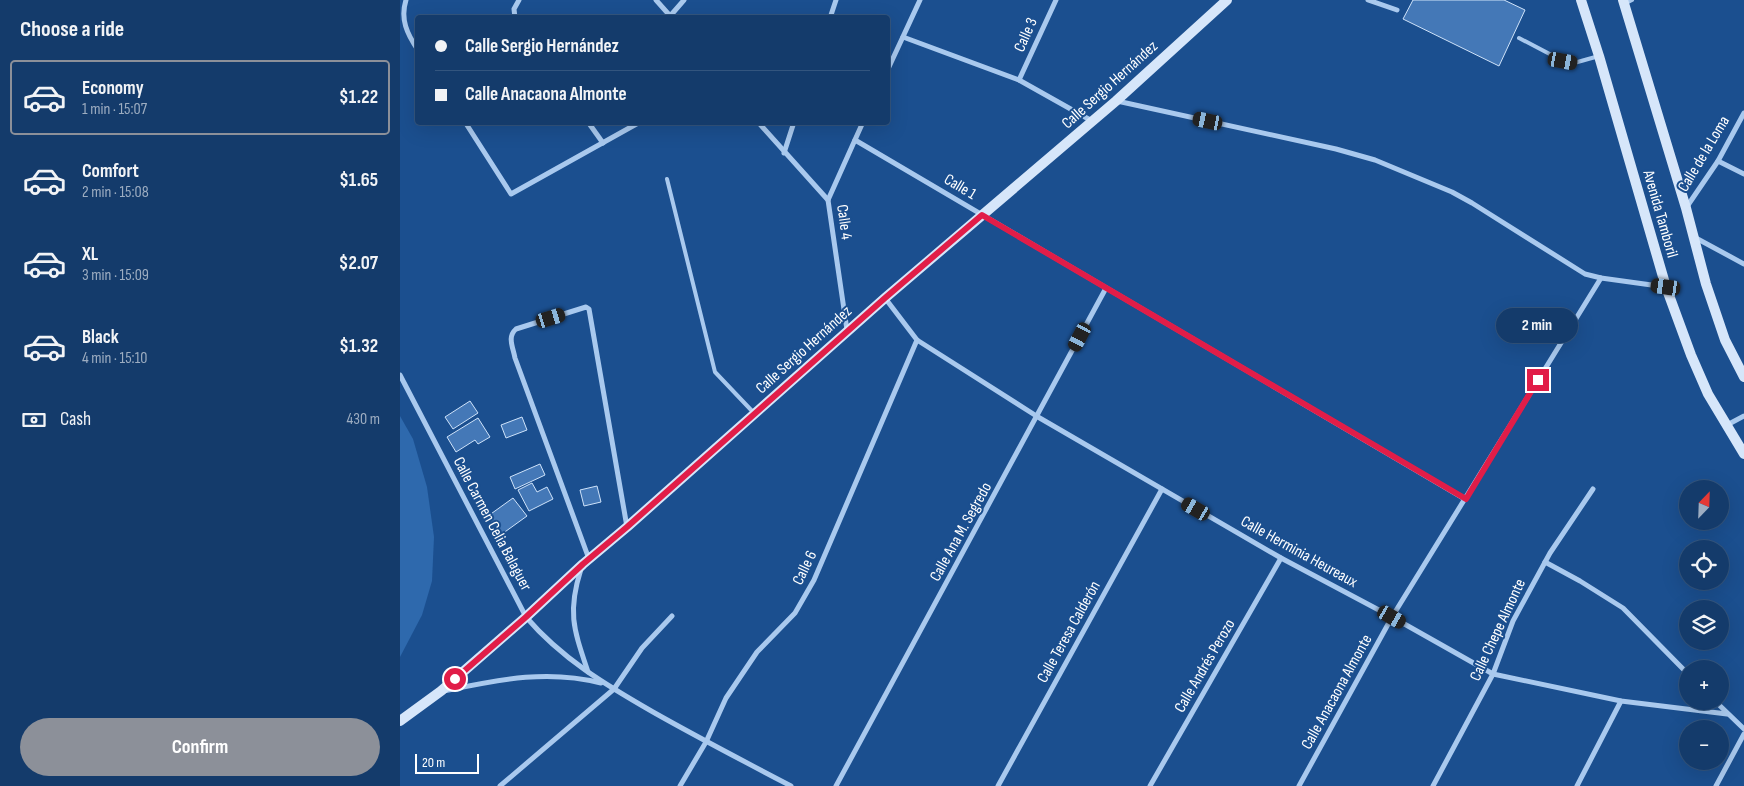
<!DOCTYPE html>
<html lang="en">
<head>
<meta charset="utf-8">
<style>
  body { margin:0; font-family:"Sofia Sans Condensed",sans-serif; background:#1d4271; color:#f1f3f6; height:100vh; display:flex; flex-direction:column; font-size:19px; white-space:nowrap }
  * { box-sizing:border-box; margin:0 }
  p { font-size:16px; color:#9dadc1 }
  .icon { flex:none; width:28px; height:28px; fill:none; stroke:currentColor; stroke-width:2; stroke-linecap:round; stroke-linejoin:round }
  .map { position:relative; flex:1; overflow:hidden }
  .side { display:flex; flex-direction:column; background:#143b6b; width:400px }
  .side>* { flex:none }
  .guide { position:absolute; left:15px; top:15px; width:475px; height:110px; border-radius:5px; box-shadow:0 5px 20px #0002,0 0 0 1px #33557e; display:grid; align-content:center; height:110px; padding:0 20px; background:#143b6b }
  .needle { width:32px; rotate:23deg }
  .buttons { position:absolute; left:1279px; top:480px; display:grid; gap:10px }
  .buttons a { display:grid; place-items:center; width:50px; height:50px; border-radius:50%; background:#143b6b; box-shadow:0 5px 20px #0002,0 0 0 1px #33557e; font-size:25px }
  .scale { position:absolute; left:15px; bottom:12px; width:64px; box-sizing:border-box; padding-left:5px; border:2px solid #fff; border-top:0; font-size:14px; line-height:18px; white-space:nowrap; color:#fff; -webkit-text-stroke:4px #1b4f8f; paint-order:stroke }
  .end { position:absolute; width:22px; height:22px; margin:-11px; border:6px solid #e11d48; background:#fff; box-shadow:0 0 0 2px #fff }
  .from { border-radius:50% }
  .bubble { position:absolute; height:35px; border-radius:18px; background:#143b6b; box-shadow:0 5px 20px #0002,0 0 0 1px #33557e; font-size:16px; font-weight:700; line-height:35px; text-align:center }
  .car { position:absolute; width:15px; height:30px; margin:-15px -8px; border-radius:6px; box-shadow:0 0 4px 1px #0007; background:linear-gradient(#222 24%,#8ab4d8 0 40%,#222 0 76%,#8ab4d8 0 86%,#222 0) }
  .guide b { display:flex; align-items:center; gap:18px; height:48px; font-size:19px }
  .guide b+b { border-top:1px solid #33557e }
  .guide i { width:12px; height:12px; background:#f1f3f6 }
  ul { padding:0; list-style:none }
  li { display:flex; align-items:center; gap:15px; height:75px; margin:0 10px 8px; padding:0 10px; border:2px solid transparent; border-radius:5px }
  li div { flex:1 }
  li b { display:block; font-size:19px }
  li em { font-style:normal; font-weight:700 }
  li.on { border-color:#8c9099 }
  li>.icon { width:45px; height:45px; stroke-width:1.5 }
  h2 { padding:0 20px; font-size:22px; line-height:60px }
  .pay { display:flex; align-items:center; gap:12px; height:55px; padding:0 20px; font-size:19px }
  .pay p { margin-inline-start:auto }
  .action { display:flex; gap:10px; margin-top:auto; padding:10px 20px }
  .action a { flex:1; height:58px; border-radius:30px; background:#8c9099; color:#fff; font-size:20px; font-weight:700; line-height:58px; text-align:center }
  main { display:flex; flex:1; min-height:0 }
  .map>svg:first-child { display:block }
  .green { fill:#2e69ad }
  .building { fill:#4478b7; stroke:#cfe3fa }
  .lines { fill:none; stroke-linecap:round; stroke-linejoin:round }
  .lane { stroke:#a9c9ee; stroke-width:4 }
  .street { stroke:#a9c9ee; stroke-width:5 }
  .secondary { stroke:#d6e6fa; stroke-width:10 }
  .route { stroke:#e11d48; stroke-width:6 }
  .labels { text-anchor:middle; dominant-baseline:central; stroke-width:4; stroke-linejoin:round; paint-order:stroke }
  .street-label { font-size:16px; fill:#fff; stroke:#1b4f8f }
</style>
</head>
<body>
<main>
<section class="side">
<h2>Choose a ride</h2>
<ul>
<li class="on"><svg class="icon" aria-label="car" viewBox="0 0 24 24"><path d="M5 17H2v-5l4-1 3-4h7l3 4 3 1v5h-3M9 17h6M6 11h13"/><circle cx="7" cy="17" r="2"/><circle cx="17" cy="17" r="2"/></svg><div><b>Economy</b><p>1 min · 15:07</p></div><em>$1.22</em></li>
<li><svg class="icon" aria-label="car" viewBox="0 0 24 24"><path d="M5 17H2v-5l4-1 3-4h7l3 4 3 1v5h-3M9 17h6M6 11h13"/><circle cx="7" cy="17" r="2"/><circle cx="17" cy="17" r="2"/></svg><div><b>Comfort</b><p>2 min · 15:08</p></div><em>$1.65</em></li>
<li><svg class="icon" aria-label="car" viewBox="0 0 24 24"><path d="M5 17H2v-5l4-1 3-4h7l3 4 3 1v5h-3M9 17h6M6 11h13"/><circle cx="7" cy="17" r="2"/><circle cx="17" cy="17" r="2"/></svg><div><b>XL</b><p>3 min · 15:09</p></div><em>$2.07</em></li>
<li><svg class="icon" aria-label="car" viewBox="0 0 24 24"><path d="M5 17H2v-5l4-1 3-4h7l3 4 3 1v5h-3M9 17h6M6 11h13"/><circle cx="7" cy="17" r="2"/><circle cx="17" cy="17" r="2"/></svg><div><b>Black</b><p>4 min · 15:10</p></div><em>$1.32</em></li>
</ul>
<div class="pay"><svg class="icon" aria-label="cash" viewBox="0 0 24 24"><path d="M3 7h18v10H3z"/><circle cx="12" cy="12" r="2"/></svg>Cash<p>430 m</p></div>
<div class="action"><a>Confirm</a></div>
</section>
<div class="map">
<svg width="1344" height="786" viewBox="0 0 1344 786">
  <rect width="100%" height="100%" fill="#1b4f8f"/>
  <path class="green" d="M0,416L13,439L27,487L34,537L32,581L22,615L0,657Z"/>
  <g class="building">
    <path d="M1013,0H1104L1125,10L1099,66L1003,19Z"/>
    <path d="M70,401L78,413L53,429L45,417Z"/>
    <path d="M122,417L127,430L106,438L101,425Z"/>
    <path d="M78,418L90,437L78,444L75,440L56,452L47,437Z"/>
    <path d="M140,464L145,475L115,489L110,477Z"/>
    <path d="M132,483L137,492L147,487L153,499L129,511L118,490Z"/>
    <path d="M197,486L201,502L184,506L180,490Z"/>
    <path d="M113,498L127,516L102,534L88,516Z"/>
  </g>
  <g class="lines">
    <g class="lane">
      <path d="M1224,4L1232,0"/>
      <path d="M1119,38L1163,61L1174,63L1199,56"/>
      <path d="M267,179L315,372L353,412"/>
    </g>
    <g class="street">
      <path d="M6,0C0,19 7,34 18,50"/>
      <path d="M256,0L272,18"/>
      <path d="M968,0L997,10"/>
      <path d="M271,15L284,0"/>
      <path d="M115,18L114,9L119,0"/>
      <path d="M430,18L436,0"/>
      <path d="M503,37L619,80L692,121"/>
      <path d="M488,69L520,0"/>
      <path d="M619,80L656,0"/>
      <path d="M717,101L936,149L975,160L1052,192L1072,203L1185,274L1201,278L1266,287"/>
      <path d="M65,122L111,194L240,122"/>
      <path d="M188,122L203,143"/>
      <path d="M358,122L428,200"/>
      <path d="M455,140L1065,499"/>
      <path d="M384,153L394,122"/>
      <path d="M1318,161L1344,174"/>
      <path d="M1286,208L1318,161L1344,113"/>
      <path d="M1294,237L1344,264"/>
      <path d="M485,298L517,340L638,417L881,558L992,617L1093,674L1221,701L1327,714"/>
      <path d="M447,330L428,200L463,122"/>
      <path d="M0,375L126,617C162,659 206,685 253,712C299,738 345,762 391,786"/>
      <path d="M1327,425L1344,416"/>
      <path d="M189,559L115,358C113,347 107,337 116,329L186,307L189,309L227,527"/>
      <path d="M1145,562L1180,581L1223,608L1288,674"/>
      <path d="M181,569C167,613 174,630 188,672"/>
      <path d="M44,691C98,680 146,669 201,683"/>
      <path d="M1315,701L1344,729"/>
      <path d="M100,786L214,689L242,648L272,616"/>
      <path d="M280,786L306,742L326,698L357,652L395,613L414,580L517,340"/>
      <path d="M436,786L706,288"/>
      <path d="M598,786L762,489"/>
      <path d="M750,786L881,558"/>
      <path d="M899,786L992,617L1201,278"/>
      <path d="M1033,786L1093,674L1113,621L1150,553L1193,489"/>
      <path d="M1177,786L1221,701"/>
      <path d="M1316,786L1344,734"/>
    </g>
    <g class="secondary">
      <path d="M1181,0L1199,56L1266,287L1291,355L1308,394L1344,454"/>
      <path d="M1223,0L1286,208L1306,284L1325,340L1344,377"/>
      <path d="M0,721L41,691L126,617L183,564L227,527L485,298L716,101L827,0"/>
    </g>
  </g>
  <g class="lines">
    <path class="route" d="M55,679L126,617L183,564L227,527L485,298L582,215L1066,499L1138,380"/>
  </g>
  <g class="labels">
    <g class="street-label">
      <text transform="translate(626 35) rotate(-66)">Calle 3</text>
      <text transform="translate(710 85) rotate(-42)">Calle Sergio Hernández</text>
      <text transform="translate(1304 154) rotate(-59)">Calle de la Loma</text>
      <text transform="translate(560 187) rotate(31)">Calle 1</text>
      <text transform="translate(1260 214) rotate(74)">Avenida Tamboril</text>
      <text transform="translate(444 222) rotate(82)">Calle 4</text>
      <text transform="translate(404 350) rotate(-42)">Calle Sergio Hernández</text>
      <text transform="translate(92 524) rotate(62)">Calle Carmen Celia Balaguer</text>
      <text transform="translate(561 532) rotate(-61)">Calle Ana M. Segredo</text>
      <text transform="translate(899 552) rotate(29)">Calle Herminia Heureaux</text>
      <text transform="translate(405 568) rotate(-64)">Calle 6</text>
      <text transform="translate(1098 630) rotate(-65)">Calle Chepe Almonte</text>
      <text transform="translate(669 632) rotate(-61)">Calle Teresa Calderón</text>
      <text transform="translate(805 666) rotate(-60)">Calle Andrés Perozo</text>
      <text transform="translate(937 692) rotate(-61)">Calle Anacaona Almonte</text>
    </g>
  </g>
</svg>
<div class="buttons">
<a><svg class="needle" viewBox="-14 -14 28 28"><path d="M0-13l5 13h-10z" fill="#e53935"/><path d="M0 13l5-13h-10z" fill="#9dadc1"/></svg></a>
<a><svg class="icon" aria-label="locate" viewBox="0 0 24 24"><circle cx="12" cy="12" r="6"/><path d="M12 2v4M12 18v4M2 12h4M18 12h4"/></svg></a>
<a><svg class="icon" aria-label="layers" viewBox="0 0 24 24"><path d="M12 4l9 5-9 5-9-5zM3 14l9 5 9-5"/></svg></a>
<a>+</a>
<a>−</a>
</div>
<div class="scale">20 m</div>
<i class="end from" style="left:55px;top:679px"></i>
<i class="end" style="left:1138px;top:380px"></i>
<div class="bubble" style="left:1096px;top:308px;width:82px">2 min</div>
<i class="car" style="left:1163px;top:61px;rotate:100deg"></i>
<i class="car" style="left:808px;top:121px;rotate:282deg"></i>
<i class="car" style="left:1266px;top:287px;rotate:278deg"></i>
<i class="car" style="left:151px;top:318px;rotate:73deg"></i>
<i class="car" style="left:680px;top:337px;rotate:208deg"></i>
<i class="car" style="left:796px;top:509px;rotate:300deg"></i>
<i class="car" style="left:992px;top:617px;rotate:120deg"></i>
<div class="guide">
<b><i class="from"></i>Calle Sergio Hernández</b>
<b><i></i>Calle Anacaona Almonte</b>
</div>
</div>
</main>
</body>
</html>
